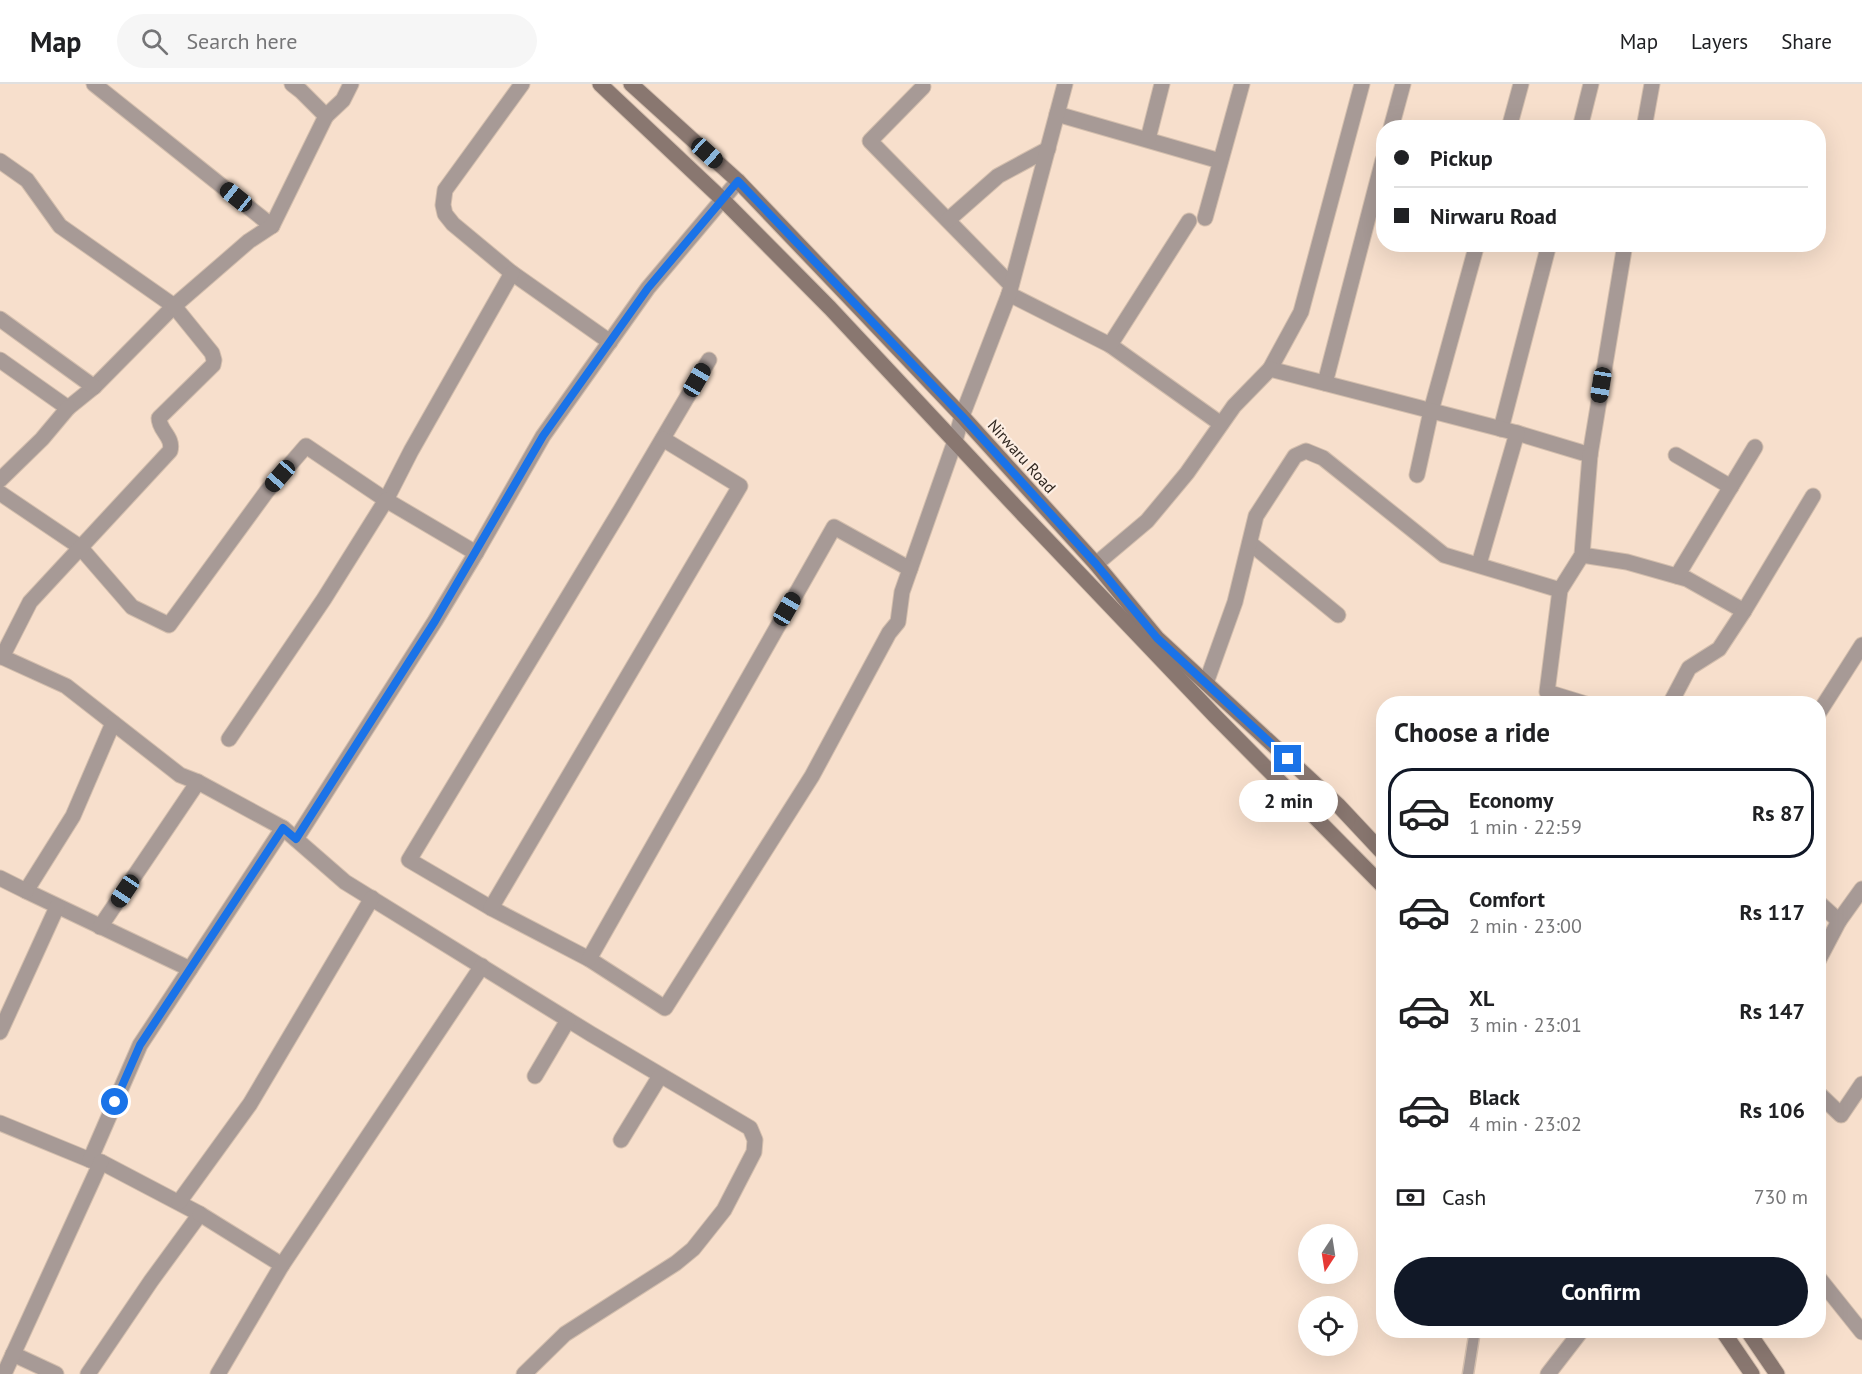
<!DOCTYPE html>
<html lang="en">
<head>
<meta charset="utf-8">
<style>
  body { margin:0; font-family:"PT Sans",sans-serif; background:#f6f6f6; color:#202124; height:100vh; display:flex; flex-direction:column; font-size:22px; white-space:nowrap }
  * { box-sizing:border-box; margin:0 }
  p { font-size:20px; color:#757577 }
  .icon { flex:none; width:33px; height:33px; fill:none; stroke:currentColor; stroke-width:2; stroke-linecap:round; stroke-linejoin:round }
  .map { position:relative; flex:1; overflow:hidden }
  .panel { position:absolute; left:1376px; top:612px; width:450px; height:642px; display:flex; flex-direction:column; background:#fff; border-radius:24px; box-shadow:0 6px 24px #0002 }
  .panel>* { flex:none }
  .guide { position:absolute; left:1376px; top:36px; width:450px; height:132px; border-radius:24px; box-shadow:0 6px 24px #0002; display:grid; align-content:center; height:132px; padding:0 18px; background:#fff }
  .needle { width:39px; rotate:192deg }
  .fabs { position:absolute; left:1298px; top:1140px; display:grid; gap:12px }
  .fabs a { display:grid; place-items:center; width:60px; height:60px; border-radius:50%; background:#fff; box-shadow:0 6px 24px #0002; font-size:30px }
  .end { position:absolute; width:27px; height:27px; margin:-14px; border:8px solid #1a73e8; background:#fff; box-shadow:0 0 0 3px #fff }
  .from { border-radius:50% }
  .bubble { position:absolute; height:42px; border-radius:21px; background:#fff; box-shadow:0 6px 24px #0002; font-size:20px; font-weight:800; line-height:42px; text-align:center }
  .car { position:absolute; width:18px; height:36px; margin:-18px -9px; border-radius:8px; box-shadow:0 0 4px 2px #0007; background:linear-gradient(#222 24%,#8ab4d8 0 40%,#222 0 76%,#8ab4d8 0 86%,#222 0) }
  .guide b { display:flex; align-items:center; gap:21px; height:57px; font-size:22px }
  .guide b+b { border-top:2px solid #e0e0e0 }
  .guide i { width:15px; height:15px; background:#202124 }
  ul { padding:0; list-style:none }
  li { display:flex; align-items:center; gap:18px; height:90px; margin:0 12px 9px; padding:0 6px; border:3px solid transparent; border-radius:24px }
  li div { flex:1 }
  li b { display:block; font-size:22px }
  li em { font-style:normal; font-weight:800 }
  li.current { border-color:#111827 }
  li>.icon { width:54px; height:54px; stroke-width:1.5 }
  h2 { padding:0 18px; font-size:27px; line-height:72px }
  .pay { display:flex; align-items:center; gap:15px; height:66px; padding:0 18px; font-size:22px }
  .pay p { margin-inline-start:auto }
  .primary-button { display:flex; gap:12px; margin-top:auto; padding:12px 18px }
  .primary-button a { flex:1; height:69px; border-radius:36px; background:#111827; color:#fff; font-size:24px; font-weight:800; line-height:69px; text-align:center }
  header { display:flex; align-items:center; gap:36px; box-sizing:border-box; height:84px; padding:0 30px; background:#fff; border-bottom:2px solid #e0e0e0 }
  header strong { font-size:28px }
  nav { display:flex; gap:33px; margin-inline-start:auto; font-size:21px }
  .search { width:420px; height:54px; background:#f6f6f6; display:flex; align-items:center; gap:15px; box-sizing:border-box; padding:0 21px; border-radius:33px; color:#757577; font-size:22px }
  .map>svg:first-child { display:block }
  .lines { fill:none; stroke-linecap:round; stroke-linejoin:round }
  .lane-casing { stroke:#d3bead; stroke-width:13 }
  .street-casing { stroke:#d3bead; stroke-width:17 }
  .secondary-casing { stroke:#d3bead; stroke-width:17 }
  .lane { stroke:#a79a96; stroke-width:10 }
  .street { stroke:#a79a96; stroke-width:15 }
  .secondary { stroke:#897770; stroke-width:15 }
  .route { stroke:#1a73e8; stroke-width:8 }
  .labels { text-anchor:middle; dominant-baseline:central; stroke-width:4.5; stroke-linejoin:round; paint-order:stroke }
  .street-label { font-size:16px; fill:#302720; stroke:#fdeee3 }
</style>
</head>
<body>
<header>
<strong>Map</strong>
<div class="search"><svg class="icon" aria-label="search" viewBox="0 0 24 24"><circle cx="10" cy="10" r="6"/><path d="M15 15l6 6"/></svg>Search here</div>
<nav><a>Map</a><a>Layers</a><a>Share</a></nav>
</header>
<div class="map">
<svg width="1862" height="1290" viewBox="0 0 1862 1290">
  <rect width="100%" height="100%" fill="#f7dfcc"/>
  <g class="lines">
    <g class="lane-casing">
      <path id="lane" d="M1468,1290L1475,1246"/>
    </g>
    <g class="street-casing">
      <g id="street">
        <path d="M94,0L272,142"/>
        <path d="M292,0L301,7L326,32L343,16L351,0"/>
        <path d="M522,0L445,106L443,121L445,130L453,140L512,189L610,258"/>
        <path d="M923,3L870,57L1011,201"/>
        <path d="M1057,30L1220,77"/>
        <path d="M1391,44L1403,0"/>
        <path d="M1509,44L1521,0"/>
        <path d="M1580,44L1591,0"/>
        <path d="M1644,44L1652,0"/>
        <path d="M1148,55L1162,0"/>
        <path d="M0,77L27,96L60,142L174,222L94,303L68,324L0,276"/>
        <path d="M1205,134L1242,0"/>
        <path d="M948,136L998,92L1048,65"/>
        <path d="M1009,210L1110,261L1221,340"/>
        <path d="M0,235L94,303"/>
        <path d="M1110,261L1189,137"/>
        <path d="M709,276L620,427L409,776L491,824L589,875L665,924L812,692L889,549L898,538L902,508L955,357L962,332L1009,210L1065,0"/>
        <path d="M1270,285L1301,228L1362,0"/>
        <path d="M1325,299L1383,76"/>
        <path d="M1501,345L1549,160"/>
        <path d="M1676,371L1731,403"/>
        <path d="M1417,391L1431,327L1477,160"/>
        <path d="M0,396L42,355L68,324"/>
        <path d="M0,409L80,463L132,523L169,541L267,407L306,362L386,416L411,367L512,189"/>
        <path d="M1250,459L1338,531"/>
        <path d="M476,469L543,352L648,204L738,97"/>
        <path d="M1582,471L1627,478L1687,495L1744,527"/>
        <path d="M1096,480L1147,437L1187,389L1234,322L1270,285L1517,349L1590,371L1625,160"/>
        <path d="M1479,480L1517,349"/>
        <path d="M1677,492L1755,363"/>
        <path d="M0,572L66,602L180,691L198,698L283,744L345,798L591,950L750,1044L755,1056L754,1068L724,1126L693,1165L676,1179L565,1250L524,1290"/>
        <path d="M2,573L30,518L170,367C174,353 159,347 159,334L213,281L214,276L212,269L174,222L249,157L272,142L326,32"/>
        <path d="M1206,599L1235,518L1256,432L1295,372L1306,367L1323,374L1444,471L1560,506"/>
        <path d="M1586,620L1547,608L1560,506L1582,471L1590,371"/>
        <path d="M1670,620L1689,584L1719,565L1744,527L1813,412"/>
        <path d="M1818,630L1862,561"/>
        <path d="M113,639L73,732L26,807L190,885"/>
        <path d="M229,655L324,515L386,416L476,469L435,537L296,755"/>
        <path d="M0,794L26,807"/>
        <path d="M1818,818L1839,837L1862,805"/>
        <path d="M491,824L740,402L663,355"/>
        <path d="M100,843L198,698"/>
        <path d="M589,875L834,443L910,485"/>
        <path d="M1818,877L1839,837"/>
        <path d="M0,948L57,823"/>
        <path d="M535,992L568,936"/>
        <path d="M1818,1009L1841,1031L1862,1000"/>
        <path d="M0,1039L90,1076L101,1078L200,1130L151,1197L88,1290"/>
        <path d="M621,1056L660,992"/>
        <path d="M90,1076L140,961L283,744"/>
        <path d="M179,1118L250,1020L372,814"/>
        <path d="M200,1130L282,1181"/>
        <path d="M1818,1193L1862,1248"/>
        <path d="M13,1270L56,1290"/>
        <path d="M4,1290L101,1078"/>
        <path d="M218,1290L282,1181L482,882"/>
        <path d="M1548,1290L1582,1246"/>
      </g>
    </g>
    <g class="secondary-casing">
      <g id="secondary">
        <path d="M600,0L722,115L830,224L1016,423L1215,632L1383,802"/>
        <path d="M631,0L738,97L865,230L962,332L1096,480L1157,554L1338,721L1383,769"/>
        <path d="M1722,1246L1752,1290"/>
        <path d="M1747,1246L1777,1290"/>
      </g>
    </g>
    <use href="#lane" class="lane"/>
    <use href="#street" class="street"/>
    <use href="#secondary" class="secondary"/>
  </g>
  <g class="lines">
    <path class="route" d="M115,1018L140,961L283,744L296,755L435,537L543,352L648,204L738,97L962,332L1096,480L1157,554L1288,675"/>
  </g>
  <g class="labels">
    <g class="street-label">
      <text transform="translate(1022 372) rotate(48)">Nirwaru Road</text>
    </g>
  </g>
</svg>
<div class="fabs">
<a><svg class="needle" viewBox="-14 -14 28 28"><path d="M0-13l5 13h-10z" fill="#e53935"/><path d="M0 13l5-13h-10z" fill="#757577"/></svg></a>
<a><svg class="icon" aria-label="locate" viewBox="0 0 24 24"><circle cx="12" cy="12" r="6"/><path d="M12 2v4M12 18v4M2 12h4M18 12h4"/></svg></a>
</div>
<i class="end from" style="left:115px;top:1018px"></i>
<i class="end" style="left:1288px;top:675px"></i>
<div class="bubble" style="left:1239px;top:696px;width:99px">2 min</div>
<i class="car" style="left:707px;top:69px;rotate:132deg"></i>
<i class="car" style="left:236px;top:113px;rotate:309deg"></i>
<i class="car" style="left:697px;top:296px;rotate:30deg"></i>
<i class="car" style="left:1601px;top:301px;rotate:189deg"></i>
<i class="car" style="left:280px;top:392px;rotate:221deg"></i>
<i class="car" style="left:787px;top:525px;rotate:30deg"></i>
<i class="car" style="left:125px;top:807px;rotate:214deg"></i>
<div class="guide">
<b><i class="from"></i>Pickup</b>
<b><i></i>Nirwaru Road</b>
</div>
<section class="panel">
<h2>Choose a ride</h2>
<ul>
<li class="current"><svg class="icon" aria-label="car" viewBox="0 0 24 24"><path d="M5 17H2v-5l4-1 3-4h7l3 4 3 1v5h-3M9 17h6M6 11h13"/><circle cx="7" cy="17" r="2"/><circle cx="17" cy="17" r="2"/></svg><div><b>Economy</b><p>1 min · 22:59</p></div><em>Rs 87</em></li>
<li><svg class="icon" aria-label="car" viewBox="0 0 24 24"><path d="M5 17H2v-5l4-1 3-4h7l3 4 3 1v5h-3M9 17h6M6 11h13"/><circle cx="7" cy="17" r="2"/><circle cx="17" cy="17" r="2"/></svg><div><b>Comfort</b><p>2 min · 23:00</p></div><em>Rs 117</em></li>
<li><svg class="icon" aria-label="car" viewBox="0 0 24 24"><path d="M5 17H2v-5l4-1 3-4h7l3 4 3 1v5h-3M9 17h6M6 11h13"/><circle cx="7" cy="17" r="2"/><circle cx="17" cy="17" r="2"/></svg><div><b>XL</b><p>3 min · 23:01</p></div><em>Rs 147</em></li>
<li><svg class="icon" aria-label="car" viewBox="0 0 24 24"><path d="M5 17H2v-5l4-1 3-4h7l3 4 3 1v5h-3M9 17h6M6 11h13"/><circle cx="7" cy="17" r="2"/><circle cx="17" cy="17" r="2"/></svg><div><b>Black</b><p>4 min · 23:02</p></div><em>Rs 106</em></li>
</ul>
<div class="pay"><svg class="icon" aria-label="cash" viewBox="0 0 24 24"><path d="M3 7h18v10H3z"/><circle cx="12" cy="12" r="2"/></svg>Cash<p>730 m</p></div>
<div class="primary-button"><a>Confirm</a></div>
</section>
</div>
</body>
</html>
